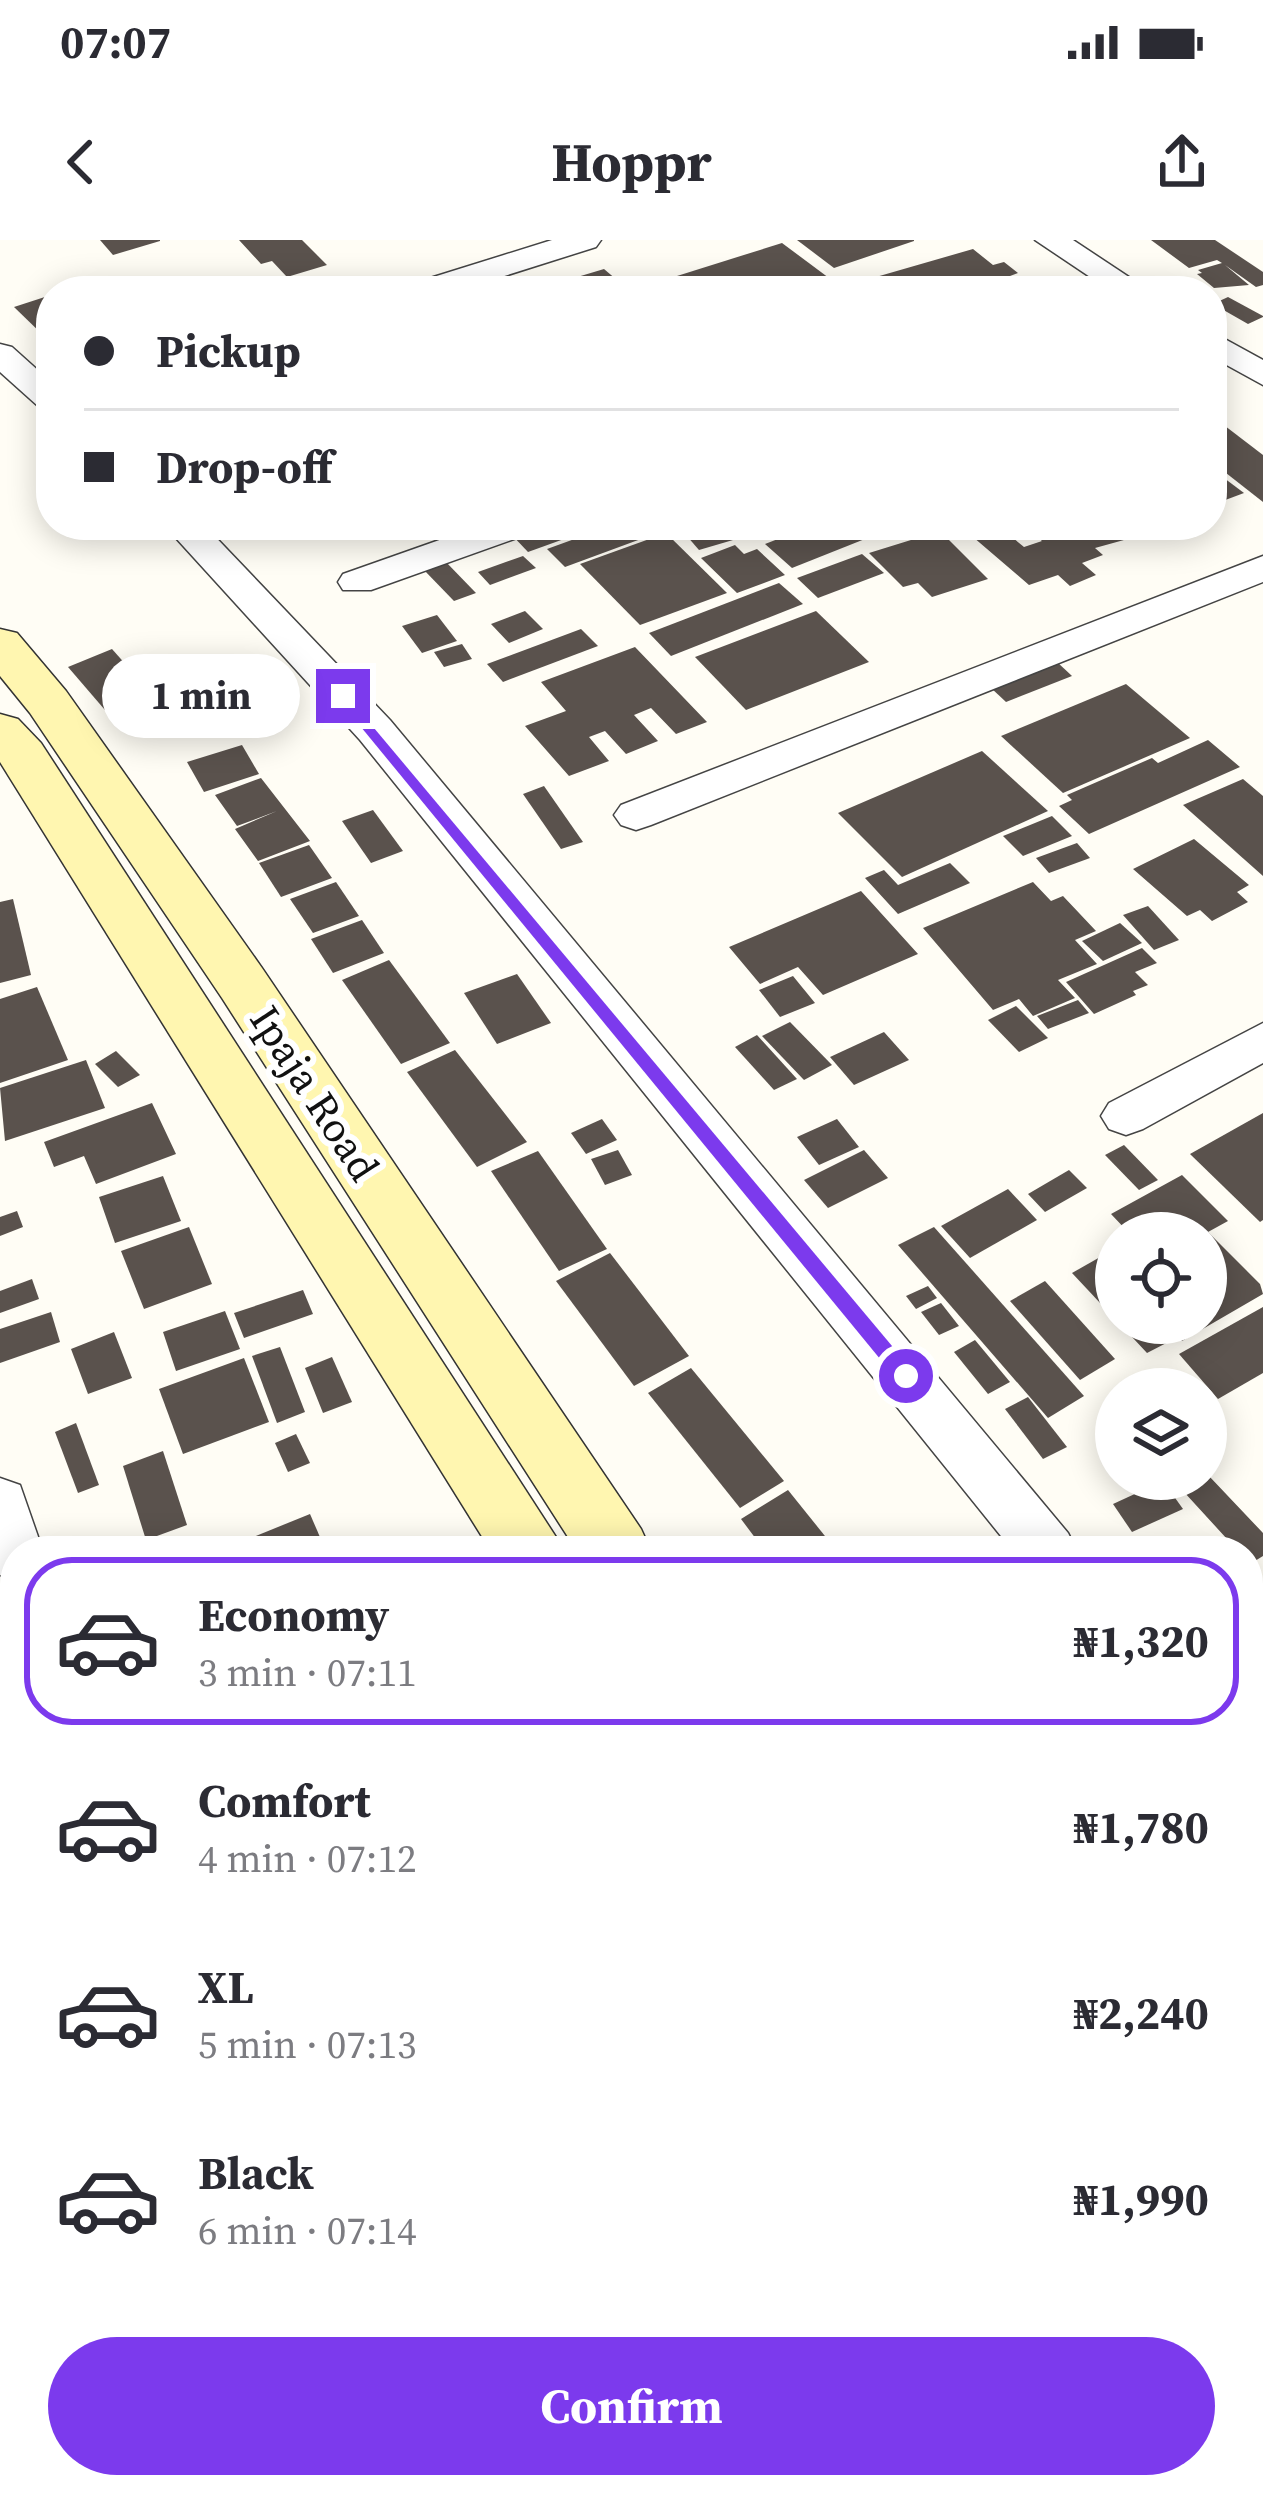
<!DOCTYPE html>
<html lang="en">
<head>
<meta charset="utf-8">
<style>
  body { margin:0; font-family:"Source Serif 4",serif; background:#f2f2f3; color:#2b2b33; height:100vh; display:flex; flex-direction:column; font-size:45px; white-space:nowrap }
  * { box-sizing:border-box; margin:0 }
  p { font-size:39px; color:#7c7c81 }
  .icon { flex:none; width:66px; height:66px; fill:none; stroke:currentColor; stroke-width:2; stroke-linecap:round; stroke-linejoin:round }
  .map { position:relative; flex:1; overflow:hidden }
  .sheet { position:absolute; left:0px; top:1296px; width:1263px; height:963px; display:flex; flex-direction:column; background:#fff; border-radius:48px 48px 0 0; box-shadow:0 6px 30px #0003 }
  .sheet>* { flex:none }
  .top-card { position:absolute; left:36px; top:36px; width:1191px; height:264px; border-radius:48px; box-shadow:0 6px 30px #0003; display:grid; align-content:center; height:264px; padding:0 48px; background:#fff }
  .fabs { position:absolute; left:1095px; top:972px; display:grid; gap:24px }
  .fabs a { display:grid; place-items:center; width:132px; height:132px; border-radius:50%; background:#fff; box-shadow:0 6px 30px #0003; font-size:60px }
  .end { position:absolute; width:54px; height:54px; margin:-27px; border:15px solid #7c3aed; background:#fff; box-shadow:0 0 0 6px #fff }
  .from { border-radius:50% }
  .bubble { position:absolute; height:84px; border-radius:42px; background:#fff; box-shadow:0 6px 30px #0003; font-size:39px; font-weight:700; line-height:84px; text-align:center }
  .top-card b { display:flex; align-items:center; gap:42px; height:114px; font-size:45px }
  .top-card b+b { border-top:3px solid #e1e1e2 }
  .top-card i { width:30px; height:30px; background:#2b2b33 }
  ul { padding:21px 0 0; list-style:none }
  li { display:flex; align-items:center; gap:36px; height:168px; margin:0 24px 18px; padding:0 24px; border:6px solid transparent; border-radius:48px }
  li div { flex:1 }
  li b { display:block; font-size:45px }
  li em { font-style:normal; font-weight:700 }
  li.selected { border-color:#7c3aed }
  li>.icon { width:108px; height:108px; stroke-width:1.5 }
  .button { display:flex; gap:24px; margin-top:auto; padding:24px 48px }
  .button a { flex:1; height:138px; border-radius:72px; background:#7c3aed; color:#fff; font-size:48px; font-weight:700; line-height:138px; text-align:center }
  .status { display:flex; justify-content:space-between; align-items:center; height:84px; padding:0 60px; background:#fff; direction:ltr }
  .status svg { height:33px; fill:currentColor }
  header { display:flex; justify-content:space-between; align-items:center; height:156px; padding:0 48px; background:#fff; font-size:54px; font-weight:700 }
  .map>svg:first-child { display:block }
  .building { fill:#5a524d }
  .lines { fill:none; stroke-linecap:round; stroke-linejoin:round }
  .street-casing { stroke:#444; stroke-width:3 }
  .secondary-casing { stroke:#333; stroke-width:3 }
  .street { fill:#fff; fill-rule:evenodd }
  .secondary { fill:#fff6b0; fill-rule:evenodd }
  .route { fill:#7c3aed }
  .labels { text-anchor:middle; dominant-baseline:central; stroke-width:12; stroke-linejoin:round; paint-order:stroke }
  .street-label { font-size:42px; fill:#111; stroke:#fff }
</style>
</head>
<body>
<div class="status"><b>07:07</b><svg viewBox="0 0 49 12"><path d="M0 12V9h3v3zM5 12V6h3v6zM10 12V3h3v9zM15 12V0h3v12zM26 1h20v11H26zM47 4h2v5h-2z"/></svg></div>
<header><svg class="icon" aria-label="back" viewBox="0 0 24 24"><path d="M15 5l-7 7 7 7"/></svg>Hoppr<svg class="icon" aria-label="share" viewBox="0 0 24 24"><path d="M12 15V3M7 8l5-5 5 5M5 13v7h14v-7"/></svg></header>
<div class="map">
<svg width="1263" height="2257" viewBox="0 0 1263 2257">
  <rect width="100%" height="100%" fill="#fffdf5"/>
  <g class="building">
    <path d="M100,0H160V1L113,15Z"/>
    <path d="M239,0H302L327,25L287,37L272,21L261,24Z"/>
    <path d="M797,0H914V1L834,28Z"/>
    <path d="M1151,0H1215L1263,32V45L1256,47L1225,25L1249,45L1214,48L1197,34L1202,33L1198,30L1222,23L1217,20L1189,28Z"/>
    <path d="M782,3L829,38L791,51H695L677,36Z"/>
    <path d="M973,9L993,25L1004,22L1018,33L1010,36L1029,51H893L876,37Z"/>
    <path d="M604,29L624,46L575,51L564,41Z"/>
    <path d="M51,55V98L47,99L14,67Z"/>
    <path d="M1228,57L1263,76V77L1248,84L1213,64Z"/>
    <path d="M1212,176L1263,215V262L1212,222Z"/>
    <path d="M1212,229L1244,253L1212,265Z"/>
    <path d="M533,285L600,286L528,312L510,293Z"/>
    <path d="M613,285L668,289L565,327L547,309Z"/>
    <path d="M719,285L733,300L699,310L679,287Z"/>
    <path d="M814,285H878L885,291L792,328L765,304Z"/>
    <path d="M959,285H1011L1002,289L1024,307L1042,301L1022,285H1062L1070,292L1079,289L1075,285H1129L1142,295L1095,308L1103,315L1082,323L1096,335L1070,346L1058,335L1029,345Z"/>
    <path d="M940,291L988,339L932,357L918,343L903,347L869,313Z"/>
    <path d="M666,293L727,353L640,385L580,324Z"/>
    <path d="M735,305L744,314L757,309L785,335L737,353L701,318Z"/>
    <path d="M862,314L884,333L818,358L797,338Z"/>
    <path d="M523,316L536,328L490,345L478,332Z"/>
    <path d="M444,320L476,353L454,361L422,328Z"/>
    <path d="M779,343L803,364L671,416L649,393Z"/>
    <path d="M525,371L543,389L509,403L491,384Z"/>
    <path d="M816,371L869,422L746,470L695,417Z"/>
    <path d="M437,375L457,401L422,413L402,386Z"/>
    <path d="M581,389L598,406L503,442L487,424Z"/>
    <path d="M462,404L472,419L444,427L434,412Z"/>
    <path d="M635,407L707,482L676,494L651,468L634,475L658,501L626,514L605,491L589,497L609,521L569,536L525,486L566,471L541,442Z"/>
    <path d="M112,409L168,472L123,491L68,427Z"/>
    <path d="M1056,421L1072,436L1006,462L990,447Z"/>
    <path d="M1126,444L1190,498L1063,553L1001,496Z"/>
    <path d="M1208,500L1240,527L1089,594L1059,566L1072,560L1067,555L1152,518L1158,523Z"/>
    <path d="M242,505L259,534L204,552L187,522Z"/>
    <path d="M982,511L1048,571L902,637L838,573Z"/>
    <path d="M261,538L310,601L258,621L235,589L277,571L237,586L215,555Z"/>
    <path d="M1243,539L1263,556V636L1183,565Z"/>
    <path d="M544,546L583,602L561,609L523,554Z"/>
    <path d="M373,570L403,611L371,623L342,581Z"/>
    <path d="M1052,576L1072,596L1023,616L1003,596Z"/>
    <path d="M1194,599L1249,645L1237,652L1248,662L1212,681L1200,670L1187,676L1133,629Z"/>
    <path d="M1077,603L1090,618L1049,633L1036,618Z"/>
    <path d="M309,605L332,638L281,657L259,623Z"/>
    <path d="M950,623L970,643L898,674L865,638L884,630L898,645Z"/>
    <path d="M336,642L359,676L313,693L290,659Z"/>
    <path d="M1033,642L1051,661L1063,656L1096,691L1075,700L1097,724L1058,740L1075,758L1033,776L1019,759L993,770L923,688Z"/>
    <path d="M861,651L918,714L823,755L798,727L760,744L729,707Z"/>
    <path d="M13,659L31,735L0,743V662Z"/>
    <path d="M1148,666L1179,700L1154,710L1123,675Z"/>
    <path d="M362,680L384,713L333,733L311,699Z"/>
    <path d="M1120,683L1142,703L1103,721L1082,701Z"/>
    <path d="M1142,708L1157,723L1135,732L1148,745L1133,751L1136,755L1094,774L1066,742Z"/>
    <path d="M389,720L450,803L401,824L342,740Z"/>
    <path d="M517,734L551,783L497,804L464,753Z"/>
    <path d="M793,736L815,763L780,777L759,750Z"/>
    <path d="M37,747L68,820L0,843V759Z"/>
    <path d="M1078,760L1089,773L1048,789L1037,776Z"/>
    <path d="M1016,766L1048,798L1019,812L988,780Z"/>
    <path d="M790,782L832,825L804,840L762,796Z"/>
    <path d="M884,792L909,820L854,845L830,817Z"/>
    <path d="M757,795L797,839L774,850L735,807Z"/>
    <path d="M455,810L527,902L477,927L407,832Z"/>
    <path d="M116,811L140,835L118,847L95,824Z"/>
    <path d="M86,820L105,868L5,901L0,848Z"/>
    <path d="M152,863L176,914L96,944L84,916L54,927L44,902Z"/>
    <path d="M1263,873V980L1260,982L1190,914Z"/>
    <path d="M602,879L617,900L586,914L571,893Z"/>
    <path d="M837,879L859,907L819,925L797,897Z"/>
    <path d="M1124,905L1158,940L1139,950L1105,915Z"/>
    <path d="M618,910L632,935L605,945L591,919Z"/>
    <path d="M864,910L888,938L828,968L804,940Z"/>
    <path d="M538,911L607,1009L559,1031L491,931Z"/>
    <path d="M1069,930L1087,948L1045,972L1028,954Z"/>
    <path d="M1182,935L1228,981L1208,992L1260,1044L1263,1054L1182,1101L1178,1097L1147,1113L1119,1083H1206V993H1129L1111,974Z"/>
    <path d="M163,936L181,981L115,1003L99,957Z"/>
    <path d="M1008,949L1037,980L970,1018L941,986Z"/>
    <path d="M17,971L23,987L0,996V977Z"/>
    <path d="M189,987L212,1044L144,1069L121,1011Z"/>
    <path d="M934,987L1084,1156L1048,1178L898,1005Z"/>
    <path d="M1116,1008V1080L1072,1033Z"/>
    <path d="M610,1013L689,1116L634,1146L556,1041Z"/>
    <path d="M32,1039L39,1059L0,1073V1051Z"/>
    <path d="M1045,1041L1115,1119L1080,1140L1010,1061Z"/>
    <path d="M928,1046L937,1058L916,1069L906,1056Z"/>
    <path d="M303,1050L313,1074L244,1098L234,1073Z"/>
    <path d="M941,1063L959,1086L939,1095L921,1072Z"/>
    <path d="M1263,1067V1133L1218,1159L1179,1114Z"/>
    <path d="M225,1071L240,1109L176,1131L163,1092Z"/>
    <path d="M51,1072L60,1102L0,1123V1089Z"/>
    <path d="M114,1092L132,1138L88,1154L71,1109Z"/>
    <path d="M975,1100L1010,1142L988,1154L954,1112Z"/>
    <path d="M280,1107L305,1172L277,1183L252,1116Z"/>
    <path d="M332,1117L352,1162L323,1173L305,1128Z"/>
    <path d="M244,1118L269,1182L183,1214L159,1149Z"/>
    <path d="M691,1128L784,1241L740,1268L648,1153Z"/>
    <path d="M1028,1157L1067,1207L1043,1219L1005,1169Z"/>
    <path d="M76,1183L99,1245L78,1253L55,1192Z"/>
    <path d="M296,1194L310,1223L288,1232L275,1203Z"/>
    <path d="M163,1211L187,1285L146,1300L123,1226Z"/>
    <path d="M1209,1236L1263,1293V1316L1250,1324L1248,1311H1238L1184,1252Z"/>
    <path d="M1163,1241L1183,1269L1132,1292L1113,1264Z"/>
    <path d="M788,1250L837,1311H765L741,1279Z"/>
    <path d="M310,1274L326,1311H239L236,1304Z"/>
    <path d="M1248,1643L1263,1665V1673L1248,1681Z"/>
    <path d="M15,1711V1737L0,1743V1718Z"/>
    <path d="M13,1744L15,1791L0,1799V1750Z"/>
    <path d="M15,1823V1918L0,1925V1830Z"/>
    <path d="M15,1934V2031L0,2039V1942Z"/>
    <path d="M1263,1959V2011L1259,2013L1248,1995V1968Z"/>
    <path d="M15,2088V2198H13L0,2143V2095Z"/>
    <path d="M25,2244H65L40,2257H28Z"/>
    <path d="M128,2244H194L197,2254L104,2257Z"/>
    <path d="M485,2244H581L586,2257H490Z"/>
    <path d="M585,2244H800L777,2257H590Z"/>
    <path d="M871,2244H958L964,2257H877Z"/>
    <path d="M967,2244H1025L1032,2257H974Z"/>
  </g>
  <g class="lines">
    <g class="street-casing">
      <g id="street">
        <path d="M552,0H601L596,7L457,51H407L411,44Z"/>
        <path d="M1035,0H1073L1150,51H1111Z"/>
        <path d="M1212,92L1263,120V145L1212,117Z"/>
        <path d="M0,104L12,107L51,142V171L39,167L0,132Z"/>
        <path d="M164,285H204L390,480L1068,1293L1077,1311H1013L360,500Z"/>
        <path d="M482,285H537L531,293L371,350H343L338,342L343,334Z"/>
        <path d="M1263,316V342L651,585L636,590L621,585L614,575L621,565Z"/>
        <path d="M1263,783V823L1143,889L1126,895L1109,889L1101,876L1109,863Z"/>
        <path d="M0,1238L20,1245L43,1311H15V1341L0,1335Z"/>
        <path d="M1248,1525L1263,1532V1605L1248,1599Z"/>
        <path d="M15,1627V1692L0,1698V1633Z"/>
        <path d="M253,2244H329L333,2257H257Z"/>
      </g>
    </g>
    <g class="secondary-casing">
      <g id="secondary">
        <path d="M0,389L17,393L66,451L262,728L641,1289L651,1311H577L222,758L30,473L0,436Z"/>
        <path d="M0,474L18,479L41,503L565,1311H491L0,522Z"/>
        <path d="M1248,2166L1263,2172V2257H1225L1215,2244H1248Z"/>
        <path d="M1087,2244H1183L1189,2257H1092Z"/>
      </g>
    </g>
    <use href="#street" class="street"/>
    <use href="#secondary" class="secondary"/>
  </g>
  <path class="route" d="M343,451L913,1131V1142H899L338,459L336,456Z"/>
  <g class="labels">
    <g class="street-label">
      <text transform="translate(315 853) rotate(57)">Ipaja Road</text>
    </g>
  </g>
</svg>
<div class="fabs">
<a><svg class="icon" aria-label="locate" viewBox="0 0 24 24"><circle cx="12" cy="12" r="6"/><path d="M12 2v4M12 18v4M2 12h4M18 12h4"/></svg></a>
<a><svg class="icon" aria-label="layers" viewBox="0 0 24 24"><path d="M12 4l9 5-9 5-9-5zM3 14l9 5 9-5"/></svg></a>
</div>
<i class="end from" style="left:906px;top:1136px"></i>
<i class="end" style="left:343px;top:456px"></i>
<div class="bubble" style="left:102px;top:414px;width:198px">1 min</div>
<div class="top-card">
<b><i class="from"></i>Pickup</b>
<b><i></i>Drop-off</b>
</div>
<section class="sheet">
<ul>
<li class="selected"><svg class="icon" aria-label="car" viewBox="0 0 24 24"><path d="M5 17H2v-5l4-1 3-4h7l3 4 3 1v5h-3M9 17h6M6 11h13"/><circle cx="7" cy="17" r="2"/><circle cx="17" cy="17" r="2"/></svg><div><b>Economy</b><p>3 min · 07:11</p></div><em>₦1,320</em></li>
<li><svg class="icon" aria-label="car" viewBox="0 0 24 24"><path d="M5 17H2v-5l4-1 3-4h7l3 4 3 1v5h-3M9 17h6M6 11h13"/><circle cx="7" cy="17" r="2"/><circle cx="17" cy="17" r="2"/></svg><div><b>Comfort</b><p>4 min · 07:12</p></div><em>₦1,780</em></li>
<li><svg class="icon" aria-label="car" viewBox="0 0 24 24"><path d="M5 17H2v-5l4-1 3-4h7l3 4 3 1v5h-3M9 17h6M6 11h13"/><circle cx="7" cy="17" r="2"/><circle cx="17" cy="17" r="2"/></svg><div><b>XL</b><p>5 min · 07:13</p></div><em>₦2,240</em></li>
<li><svg class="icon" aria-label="car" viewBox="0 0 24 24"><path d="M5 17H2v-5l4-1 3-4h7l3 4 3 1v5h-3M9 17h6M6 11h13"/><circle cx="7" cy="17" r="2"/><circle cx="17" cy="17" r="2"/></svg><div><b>Black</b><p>6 min · 07:14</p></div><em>₦1,990</em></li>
</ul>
<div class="button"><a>Confirm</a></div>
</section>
</div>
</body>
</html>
